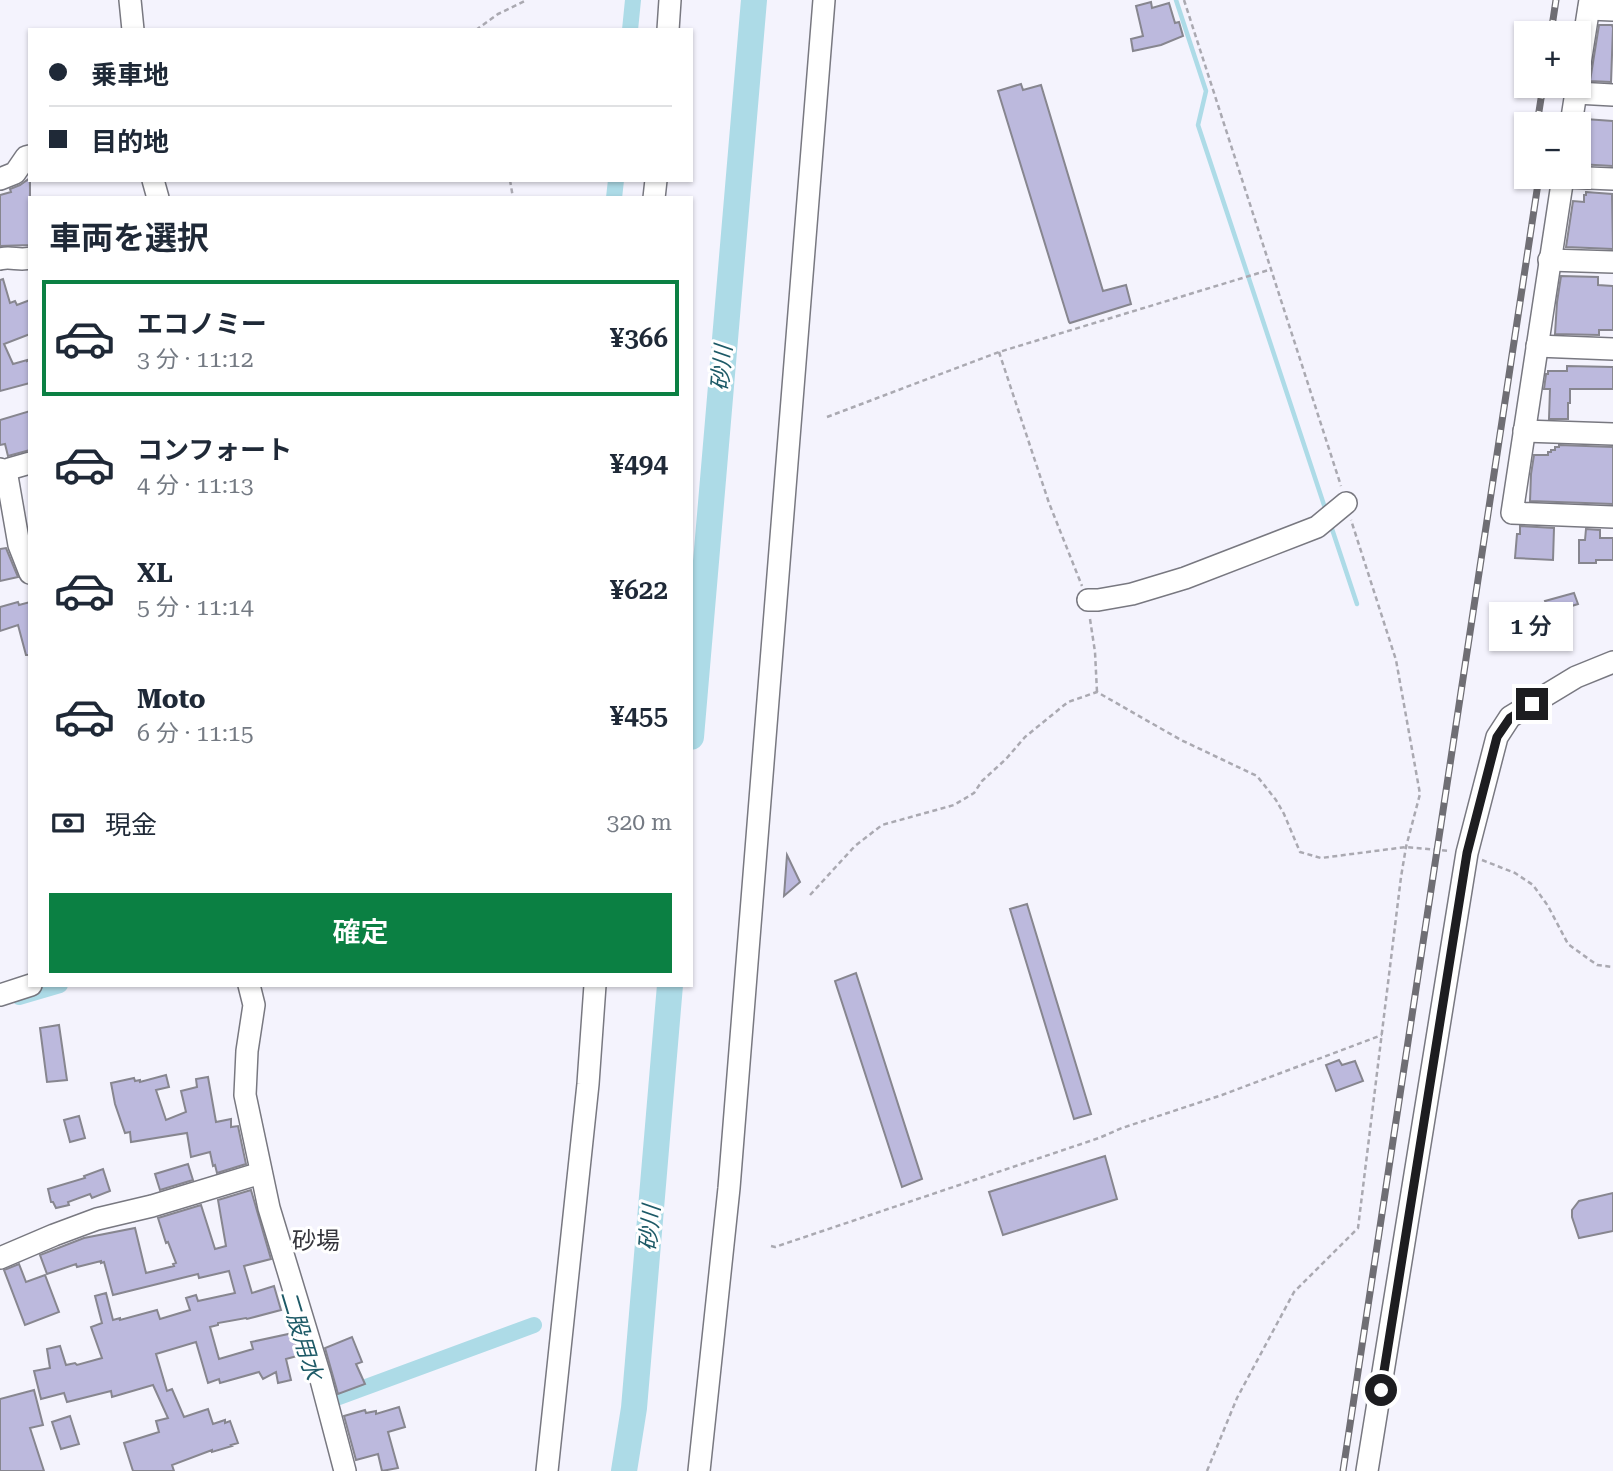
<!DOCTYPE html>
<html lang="ja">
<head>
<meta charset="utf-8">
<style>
  body { margin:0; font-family:"Roboto Serif","Noto Sans JP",serif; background:#f2f2f3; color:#1f2937; height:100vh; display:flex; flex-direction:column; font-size:26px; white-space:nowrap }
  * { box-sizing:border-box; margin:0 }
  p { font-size:23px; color:#747a83 }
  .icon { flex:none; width:38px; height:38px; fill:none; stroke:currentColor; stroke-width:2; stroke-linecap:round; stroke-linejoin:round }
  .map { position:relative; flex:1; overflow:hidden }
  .sheet { position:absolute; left:28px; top:196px; width:665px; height:791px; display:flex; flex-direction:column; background:#fff; border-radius:0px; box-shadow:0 2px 5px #0004 }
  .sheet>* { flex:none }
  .hud { position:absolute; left:28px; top:28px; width:665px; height:154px; border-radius:0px; box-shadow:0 2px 5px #0004; display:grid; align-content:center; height:154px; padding:0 21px; background:#fff }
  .fabs { position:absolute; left:1514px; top:21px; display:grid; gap:14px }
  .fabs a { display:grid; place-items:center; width:77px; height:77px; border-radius:0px; background:#fff; box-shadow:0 2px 5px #0004; font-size:35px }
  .end { position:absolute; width:32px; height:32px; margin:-16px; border:9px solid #1d1d20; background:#fff; box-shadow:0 0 0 4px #fff }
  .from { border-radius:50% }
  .bubble { position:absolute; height:49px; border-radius:0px; background:#fff; box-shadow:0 2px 5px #0004; font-size:23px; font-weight:600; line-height:49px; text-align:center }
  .hud b { display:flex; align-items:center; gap:24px; height:66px; font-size:26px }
  .hud b+b { border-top:2px solid #e0e1e3 }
  .hud i { width:18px; height:18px; background:#1f2937 }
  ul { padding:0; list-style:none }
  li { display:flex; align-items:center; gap:21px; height:116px; margin:0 14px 10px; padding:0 7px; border:4px solid transparent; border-radius:0px }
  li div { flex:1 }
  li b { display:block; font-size:26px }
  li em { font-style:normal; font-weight:600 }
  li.current { border-color:#0b8043 }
  li>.icon { width:63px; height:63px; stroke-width:1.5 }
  h2 { padding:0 21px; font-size:32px; line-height:84px }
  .pay { display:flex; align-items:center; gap:18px; height:77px; padding:0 21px; font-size:26px }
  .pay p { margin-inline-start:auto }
  .action { display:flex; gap:14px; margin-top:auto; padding:14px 21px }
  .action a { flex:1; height:80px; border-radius:0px; background:#0b8043; color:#fff; font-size:28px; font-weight:600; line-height:80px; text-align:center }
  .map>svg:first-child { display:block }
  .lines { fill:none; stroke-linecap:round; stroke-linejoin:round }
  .stream { stroke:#addbe7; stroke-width:4.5 }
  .canal { stroke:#addbe7; stroke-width:16 }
  .river { stroke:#addbe7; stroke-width:26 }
  .building { fill:#bcb9dd; stroke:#87868f; stroke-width:2 }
  .minor-casing { stroke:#787880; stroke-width:24 }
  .path { stroke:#aaa9b1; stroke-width:2.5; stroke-dasharray:5 3.5; stroke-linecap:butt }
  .minor { stroke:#fff; stroke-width:21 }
  .rail-casing { stroke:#6f6e74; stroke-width:7 }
  .rail { stroke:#fff; stroke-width:4.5; stroke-dasharray:13; stroke-linecap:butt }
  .route { stroke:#1d1d20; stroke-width:9 }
  .labels { text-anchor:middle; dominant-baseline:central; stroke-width:6; stroke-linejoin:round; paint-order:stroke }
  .water-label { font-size:23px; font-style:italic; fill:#1d5a67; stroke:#fff }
  .quarter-label { font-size:24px; fill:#35353c; stroke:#fff }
</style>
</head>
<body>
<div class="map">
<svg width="1613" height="1471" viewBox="0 0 1613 1471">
  <rect width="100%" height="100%" fill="#f4f3fd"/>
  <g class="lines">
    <g class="stream">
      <path d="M1176,0L1206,91L1198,125L1326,511"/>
      <path d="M1331,526L1357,604"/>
    </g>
    <g class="canal">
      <path d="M630,30L633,0"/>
      <path d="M614,198L616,180"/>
      <path d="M19,997L60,985"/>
      <path d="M339,1397L534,1325"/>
    </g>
    <g class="river">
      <path d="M691,737L754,0"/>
      <path d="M624,1471L634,1408L670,985"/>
    </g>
  </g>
  <g class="building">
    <path d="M1151,2L1152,8L1169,3L1175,23L1179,22L1183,36L1161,45L1133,51L1131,39L1143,36L1136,6Z"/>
    <path d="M1599,25H1612L1613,28L1611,82L1590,81Z"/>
    <path d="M1021,84L1023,90L1041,85L1103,291L1126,285L1131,304L1070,323L1069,322L998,91Z"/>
    <path d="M1585,119L1613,121V166L1578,164V139H1580V133L1584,129Z"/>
    <path d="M30,178V245L0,246V195L11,192L10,189L20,185Z"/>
    <path d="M1586,192L1612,194L1613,249L1566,247L1573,201L1584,202V195H1586Z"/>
    <path d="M1561,276L1598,277V285L1613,286V330H1599V335L1555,334L1557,302Z"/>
    <path d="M3,279L10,303L15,301L17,305L30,300V334L4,344L13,364L27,360V361L30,360V383L0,391V280Z"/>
    <path d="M1567,366L1613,367V389H1570V403H1568V419H1549L1550,389H1544L1546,374H1548V371H1567Z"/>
    <path d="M30,411V450L8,456L5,444L0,445V420Z"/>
    <path d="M1559,445L1613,447V504L1530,501L1531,474L1534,455H1548V452H1551V450H1555V447H1559Z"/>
    <path d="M1520,526L1554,528L1553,560L1515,558L1517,534H1520Z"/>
    <path d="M1586,529L1600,530V538H1613V560H1596V563H1579V540H1585Z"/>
    <path d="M6,548L18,577L0,581V549Z"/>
    <path d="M1574,593L1578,604L1549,613L1545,601Z"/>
    <path d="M18,602L19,605L30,602V655H26L18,625L0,631V607Z"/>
    <path d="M787,855L800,882L784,896Z"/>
    <path d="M1027,904L1091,1114L1074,1119L1010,909Z"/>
    <path d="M856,973L922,1179L902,1187L835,981Z"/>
    <path d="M59,1025L67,1080L47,1082L40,1028Z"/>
    <path d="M1339,1060L1342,1065L1355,1061L1363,1081L1336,1091L1326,1065Z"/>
    <path d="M166,1075L169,1087L156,1090L166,1120L186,1112L181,1091L197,1087L196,1079L208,1077L216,1122L231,1119V1127L238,1126L246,1164L217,1173L215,1165L213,1166L210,1152L191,1157L187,1133L131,1142L130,1132L125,1133L115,1104L111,1083L134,1078L135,1081L140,1080V1082Z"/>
    <path d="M79,1116L85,1138L70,1142L64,1120Z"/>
    <path d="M1105,1156L1117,1199L1003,1235L989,1192Z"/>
    <path d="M188,1164L193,1180L160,1190L155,1174Z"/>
    <path d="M103,1169L110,1191L92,1198L90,1194L68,1202L69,1205L56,1208L53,1202H51L48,1189L85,1178L84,1176Z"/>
    <path d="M251,1190L271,1259L244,1266L252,1293L274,1286L281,1310L247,1319L246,1318L218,1323V1325L210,1327L219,1359L253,1349L251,1342L293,1333L298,1354H296L297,1356L286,1359L291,1380L278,1383L276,1372L263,1379L259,1372L220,1383L219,1379L208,1383L196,1342L156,1354L167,1391L172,1389L184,1417L208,1409L213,1424L225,1420V1423L230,1421L238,1443L231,1445L232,1446L212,1452V1450L172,1465L174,1471H133L124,1443L159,1432L156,1421L168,1418L153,1385L112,1397L111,1391L67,1402L64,1393L41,1399L34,1371L50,1368L47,1349L60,1346L66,1365L75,1363L77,1365L102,1358L91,1327L102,1323L95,1296L106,1293L113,1320L120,1318V1320L157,1310L160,1319L190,1310L186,1298L196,1295L198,1301L235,1293L229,1271L199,1278L198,1274L113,1295L104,1262L101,1263V1261L77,1267L76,1264L47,1274L40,1255L84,1238L135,1228L146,1273L174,1266L173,1264L176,1263L168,1242L166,1243L158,1218L201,1205L215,1249L226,1246L218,1200Z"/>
    <path d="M1613,1193V1231L1579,1238L1572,1217V1210L1579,1201Z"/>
    <path d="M19,1264L26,1282L45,1275L59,1312L25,1325L4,1270Z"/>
    <path d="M352,1337L362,1362L356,1364L365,1384L338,1394L325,1348Z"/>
    <path d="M34,1390L43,1425L30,1428L44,1471H0V1399Z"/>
    <path d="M399,1407L405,1427L388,1432L398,1468L382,1471L378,1454L356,1460L344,1416L365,1410L366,1413L376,1411V1414Z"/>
    <path d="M70,1416L79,1444L61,1449L52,1422Z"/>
  </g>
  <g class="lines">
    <g class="minor-casing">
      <g id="minor">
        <path d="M130,0L133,30"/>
        <path d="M1589,9L1613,10"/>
        <path d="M668,30L670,0"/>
        <path d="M1578,76L1590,0"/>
        <path d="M1576,93L1613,95"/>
        <path d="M1571,124L1577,86"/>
        <path d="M1563,177L1512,513L1613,517"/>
        <path d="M1563,177L1613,179"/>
        <path d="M0,179L15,173L26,157L30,156"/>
        <path d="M153,180L158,198"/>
        <path d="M654,198L656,180"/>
        <path d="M0,259C10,256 20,261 30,258"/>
        <path d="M1549,260L1613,262"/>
        <path d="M1537,346L1613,349"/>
        <path d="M1524,431L1613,434"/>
        <path d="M0,469L7,476L19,545L30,573"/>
        <path d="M5,473L9,469L30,463"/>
        <path d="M1088,600H1098L1132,594L1185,578L1317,527L1346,503"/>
        <path d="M249,985L254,1005L247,1051L245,1095L269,1208L320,1376L345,1471"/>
        <path d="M0,995L31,985"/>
        <path d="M0,1258L54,1235L97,1219L152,1206L261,1173"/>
        <path d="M547,1471L588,1084L595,985"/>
        <path d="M699,1471L729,1188L824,0"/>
        <path d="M1367,1471L1467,853L1497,737L1510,717L1576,677L1613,662"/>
      </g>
    </g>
    <g class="path">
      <path d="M1184,0L1341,486"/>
      <path d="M476,30L498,14L527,0"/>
      <path d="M510,180L513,198"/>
      <path d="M999,352L1049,503L1082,586"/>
      <path d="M827,417L999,352L1272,269"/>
      <path d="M1090,619L1095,652L1097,692"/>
      <path d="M1482,860L1515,873L1533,885L1548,906L1568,944L1597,965L1613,967"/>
      <path d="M810,895L855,846L882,825L954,805L974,793L982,781L1006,759L1025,737L1068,702L1097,692L1181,740L1257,776L1276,800L1284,814L1300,852L1321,858L1406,847L1449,851"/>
      <path d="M771,1246L775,1247L1099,1138L1122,1128L1222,1095L1382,1035"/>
      <path d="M1207,1471L1237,1398L1294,1292L1358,1228L1401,877L1406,847L1420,794L1396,660L1351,520"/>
    </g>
    <use href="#minor" class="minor"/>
    <g class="rail-casing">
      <g id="rail">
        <path d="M1551,33L1556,0"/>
        <path d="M1537,124L1543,86"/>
        <path d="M1343,1471L1539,177"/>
      </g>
    </g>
    <use href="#rail" class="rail"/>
  </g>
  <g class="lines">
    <path class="route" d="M1381,1390L1467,853L1497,737L1510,718L1532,704"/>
  </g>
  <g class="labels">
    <g class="water-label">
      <text transform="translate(722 368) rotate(-85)">砂川</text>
      <text transform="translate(650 1228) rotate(-85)">砂川</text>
      <text transform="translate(301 1335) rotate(73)">二股用水</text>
    </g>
    <g class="quarter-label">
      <text x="316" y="1241">砂場</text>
    </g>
  </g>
</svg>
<div class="fabs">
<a>+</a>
<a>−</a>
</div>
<i class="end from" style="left:1381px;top:1390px"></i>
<i class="end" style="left:1532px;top:704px"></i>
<div class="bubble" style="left:1489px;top:602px;width:84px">1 分</div>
<div class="hud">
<b><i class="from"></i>乗車地</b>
<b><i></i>目的地</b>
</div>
<section class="sheet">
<h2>車両を選択</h2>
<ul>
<li class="current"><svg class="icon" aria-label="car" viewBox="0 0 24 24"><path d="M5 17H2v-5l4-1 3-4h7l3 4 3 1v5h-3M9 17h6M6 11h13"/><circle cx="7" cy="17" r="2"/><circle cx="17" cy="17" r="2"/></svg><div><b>エコノミー</b><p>3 分 · 11:12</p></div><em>¥366</em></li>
<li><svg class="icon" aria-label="car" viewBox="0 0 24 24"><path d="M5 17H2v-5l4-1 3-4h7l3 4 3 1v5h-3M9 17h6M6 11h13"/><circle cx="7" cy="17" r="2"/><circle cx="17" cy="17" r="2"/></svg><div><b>コンフォート</b><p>4 分 · 11:13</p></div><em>¥494</em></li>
<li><svg class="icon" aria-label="car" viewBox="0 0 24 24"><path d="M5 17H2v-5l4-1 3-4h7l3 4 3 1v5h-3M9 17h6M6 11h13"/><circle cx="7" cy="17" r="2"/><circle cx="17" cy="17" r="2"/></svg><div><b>XL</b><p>5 分 · 11:14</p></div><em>¥622</em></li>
<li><svg class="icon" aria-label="car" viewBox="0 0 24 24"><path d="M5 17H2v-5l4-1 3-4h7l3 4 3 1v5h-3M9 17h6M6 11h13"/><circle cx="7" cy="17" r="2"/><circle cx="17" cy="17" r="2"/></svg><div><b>Moto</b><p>6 分 · 11:15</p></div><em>¥455</em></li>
</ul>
<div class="pay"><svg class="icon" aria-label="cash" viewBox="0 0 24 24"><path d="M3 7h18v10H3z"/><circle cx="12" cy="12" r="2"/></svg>現金<p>320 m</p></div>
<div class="action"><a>確定</a></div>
</section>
</div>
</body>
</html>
